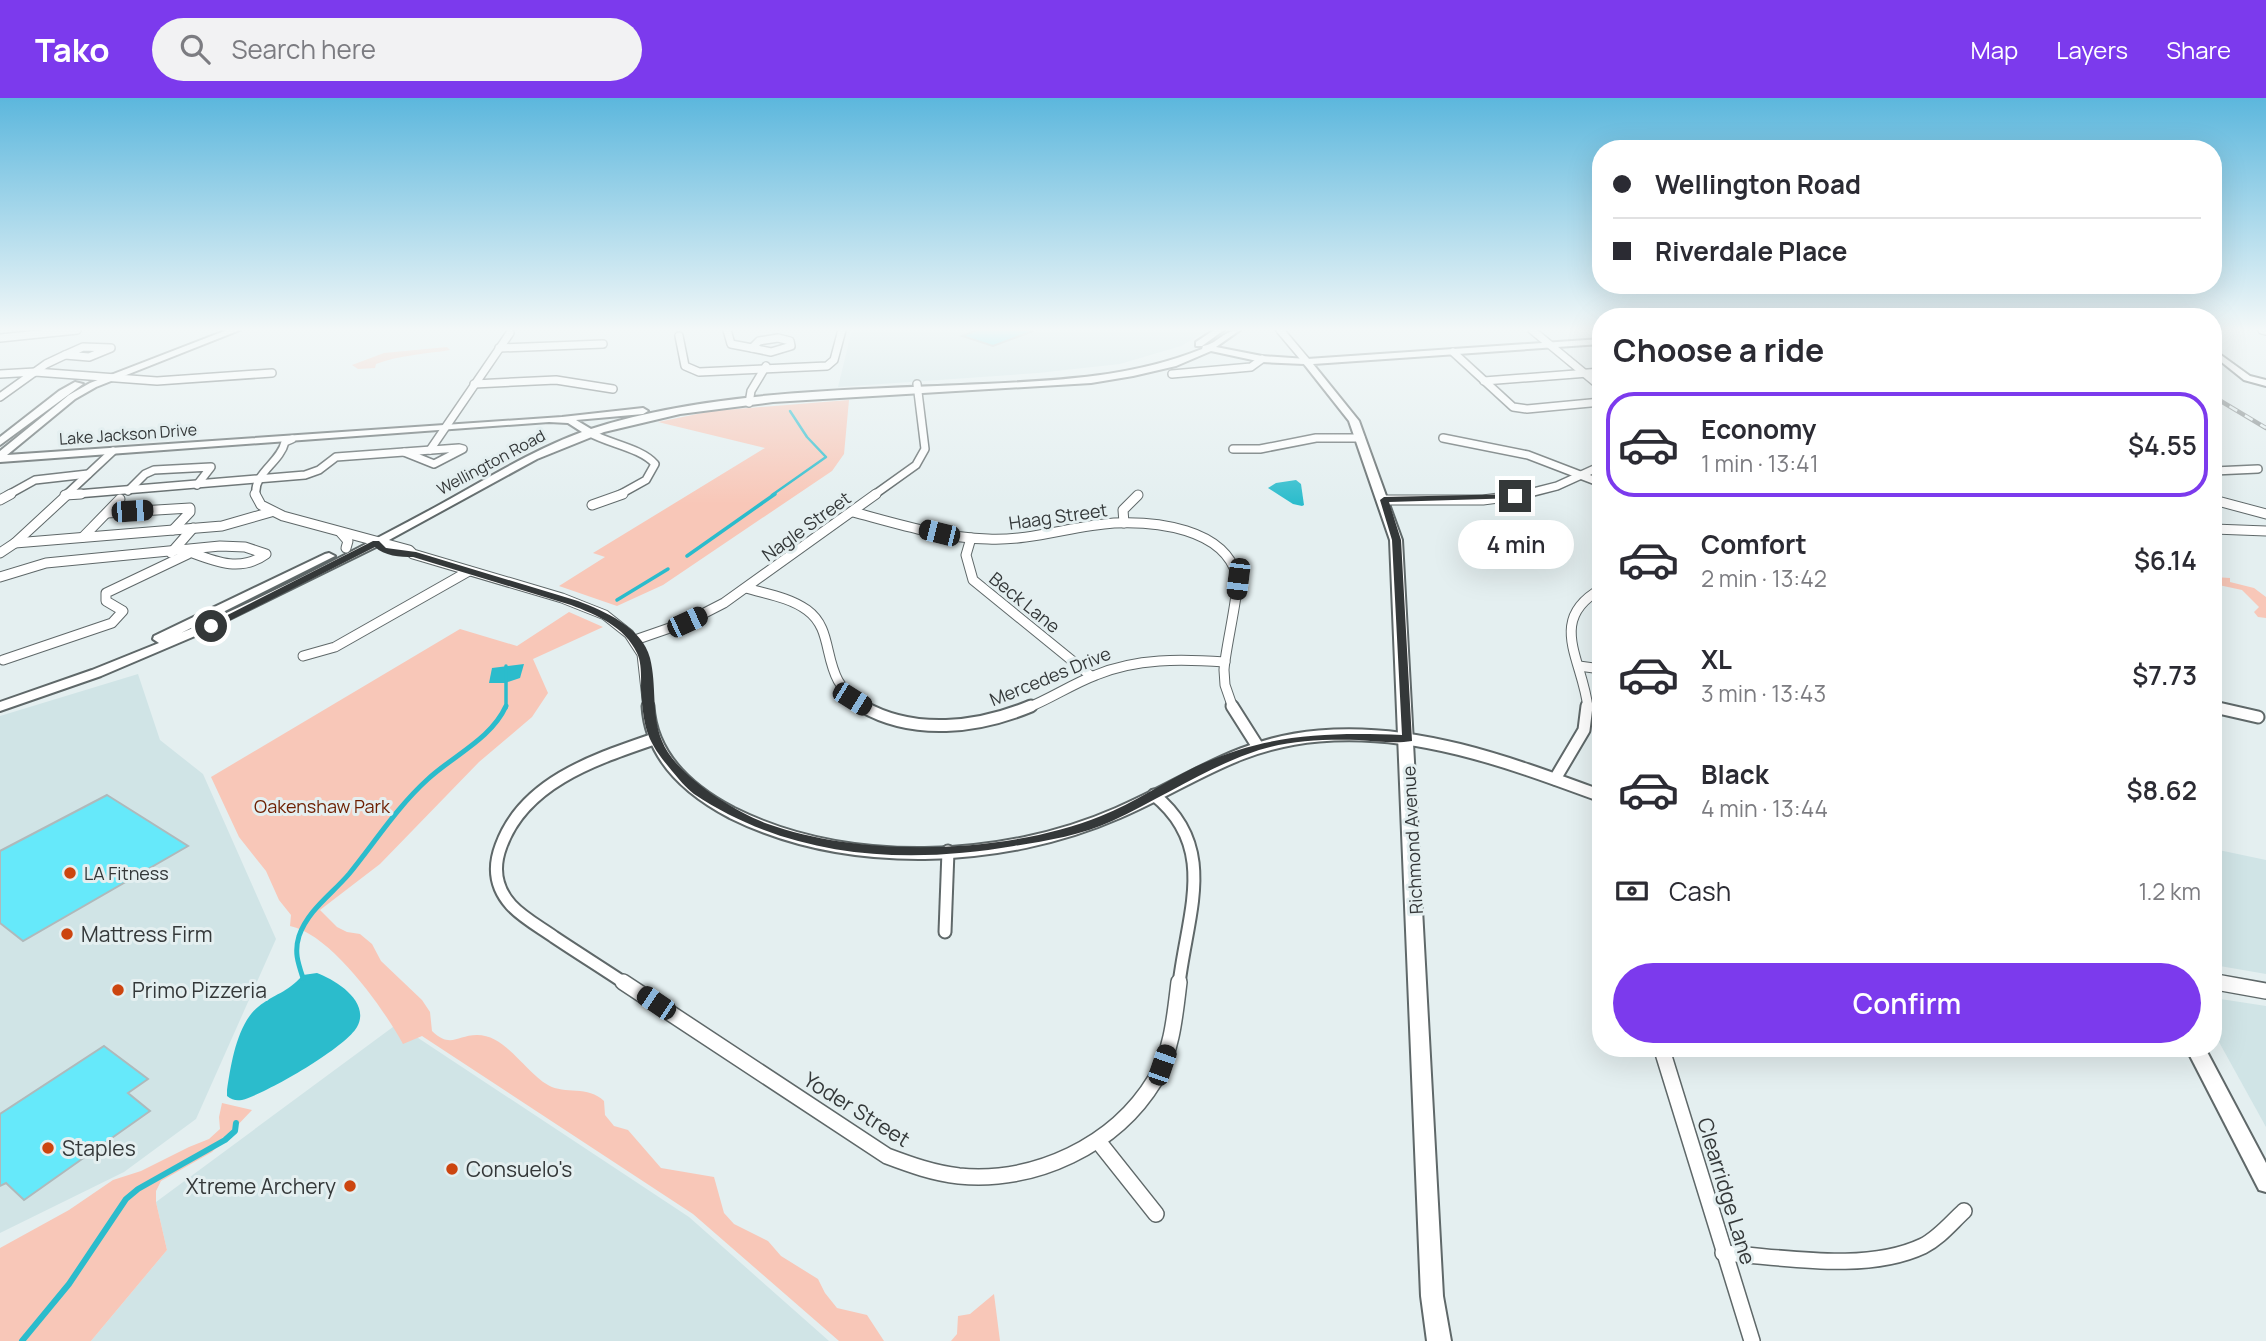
<!DOCTYPE html>
<html lang="en">
<head>
<meta charset="utf-8">
<style>
  body { margin:0; font-family:Manrope,sans-serif; background:#f2f2f3; color:#2b2b33; height:100vh; display:flex; flex-direction:column; font-size:26px; white-space:nowrap }
  * { box-sizing:border-box; margin:0 }
  p { font-size:23px; color:#7c7c81 }
  .icon { flex:none; width:38px; height:38px; fill:none; stroke:currentColor; stroke-width:2; stroke-linecap:round; stroke-linejoin:round }
  .map { position:relative; flex:1; overflow:hidden }
  .drawer { position:absolute; left:1592px; top:210px; width:630px; height:749px; display:flex; flex-direction:column; background:#fff; border-radius:28px; box-shadow:0 7px 28px #0002 }
  .drawer>* { flex:none }
  .banner { position:absolute; left:1592px; top:42px; width:630px; height:154px; border-radius:28px; box-shadow:0 7px 28px #0002; display:grid; align-content:center; height:154px; padding:0 21px; background:#fff }
  .end { position:absolute; width:32px; height:32px; margin:-16px; border:9px solid #343839; background:#fff; box-shadow:0 0 0 4px #fff }
  .from { border-radius:50% }
  .bubble { position:absolute; height:49px; border-radius:24px; background:#fff; box-shadow:0 7px 28px #0002; font-size:23px; font-weight:600; line-height:49px; text-align:center }
  .car { position:absolute; width:21px; height:42px; margin:-21px -10px; border-radius:9px; box-shadow:0 0 5px 2px #0007; background:linear-gradient(#222 24%,#8ab4d8 0 40%,#222 0 76%,#8ab4d8 0 86%,#222 0) }
  .banner b { display:flex; align-items:center; gap:24px; height:66px; font-size:26px }
  .banner b+b { border-top:2px solid #e1e1e2 }
  .banner i { width:18px; height:18px; background:#2b2b33 }
  ul { padding:0; list-style:none }
  li { display:flex; align-items:center; gap:21px; height:105px; margin:0 14px 10px; padding:0 7px; border:4px solid transparent; border-radius:28px }
  li div { flex:1 }
  li b { display:block; font-size:26px }
  li em { font-style:normal; font-weight:600 }
  li.on { border-color:#7c3aed }
  li>.icon { width:63px; height:63px; stroke-width:1.5 }
  h2 { padding:0 21px; font-size:32px; line-height:84px }
  .pay { display:flex; align-items:center; gap:18px; height:77px; padding:0 21px; font-size:26px }
  .pay p { margin-inline-start:auto }
  .cta { display:flex; gap:14px; margin-top:auto; padding:14px 21px }
  .cta a { flex:1; height:80px; border-radius:42px; background:#7c3aed; color:#fff; font-size:28px; font-weight:600; line-height:80px; text-align:center }
  header { display:flex; align-items:center; gap:42px; box-sizing:border-box; height:98px; padding:0 35px; background:#7c3aed; color:#fff }
  header strong { font-size:33px }
  nav { display:flex; gap:38px; margin-inline-start:auto; font-size:24px }
  .search { width:490px; height:63px; background:#f2f2f3; display:flex; align-items:center; gap:18px; box-sizing:border-box; padding:0 24px; border-radius:38px; color:#7c7c81; font-size:26px }
  .map>svg:first-child { display:block }
  .built { fill:#d0e4e6 }
  .green { fill:#f8c7b8 }
  .water { fill:#2bbccc }
  .lines { fill:none; stroke-linecap:round; stroke-linejoin:round }
  .stream-far3 { stroke:#2bbccc; stroke-width:2.5 }
  .stream-far2 { stroke:#2bbccc; stroke-width:3.5 }
  .stream-far1 { stroke:#2bbccc; stroke-width:5 }
  .stream { stroke:#2bbccc; stroke-width:6 }
  .building { fill:#66e9fa; stroke:#afb9bb; stroke-width:2 }
  .street-far3-casing { stroke:#5f6869; stroke-width:10 }
  .street-far2-casing { stroke:#5f6869; stroke-width:11 }
  .street-far1-casing { stroke:#5f6869; stroke-width:15 }
  .street-casing { stroke:#5f6869; stroke-width:18 }
  .secondary-casing { stroke:#5f6869; stroke-width:4 }
  .street-far3 { stroke:#fff; stroke-width:7 }
  .street-far2 { stroke:#fff; stroke-width:9 }
  .street-far1 { stroke:#fff; stroke-width:11 }
  .street { stroke:#fff; stroke-width:15 }
  .secondary { fill:#fff; fill-rule:evenodd }
  .rail-casing { stroke:#808788; stroke-width:4.5 }
  .rail { stroke:#e4eff0; stroke-width:2.5; stroke-dasharray:9; stroke-linecap:butt }
  .route { fill:#343839 }
  .poi-dot { fill:#cc450f; stroke:#e4eff0; stroke-width:2.5 }
  .labels { text-anchor:middle; dominant-baseline:central; stroke-width:6; stroke-linejoin:round; paint-order:stroke }
  .far-street-label { font-size:16px; fill:#343839; stroke:#e4eff0 }
  .street-label { font-size:18px; fill:#343839; stroke:#e4eff0 }
  .park-label { font-size:18px; fill:#6d1f00; stroke:#e4eff0 }
  .poi-label { font-size:18px; fill:#343839; stroke:#e4eff0; text-anchor:start }
  .near-poi-label { font-size:21px; fill:#343839; stroke:#e4eff0; text-anchor:start }
  .near-street-label { font-size:21px; fill:#343839; stroke:#e4eff0 }
</style>
</head>
<body>
<header>
<strong>Tako</strong>
<div class="search"><svg class="icon" aria-label="search" viewBox="0 0 24 24"><circle cx="10" cy="10" r="6"/><path d="M15 15l6 6"/></svg>Search here</div>
<nav><a>Map</a><a>Layers</a><a>Share</a></nav>
</header>
<div class="map">
<svg width="2266" height="1243" viewBox="0 0 2266 1243">
  <rect width="100%" height="100%" fill="#e4eff0"/>
  <g class="built">
    <path d="M852,232H1209L1181,248L1120,266L1038,275L838,289Z"/>
    <path d="M138,576L160,642L203,676L276,841L196,1021L124,1074L0,1135V618Z"/>
    <path d="M2214,751L2266,762V876L2214,867Z"/>
    <path d="M2214,900L2266,908V1029L2214,935Z"/>
    <path d="M397,926L689,1119L829,1243H91L167,1152L156,1104Z"/>
  </g>
  <g class="green">
    <path d="M447,249L450,252C425,256 400,257 376,266L375,270L358,271L352,267L384,255Z"/>
    <path d="M849,302L844,356L832,373L663,487L617,508L559,488L605,459L593,455L765,350L658,324L712,313Z"/>
    <path d="M2214,479L2230,480V484L2254,490L2266,499V520L2258,519L2254,514L2259,509L2242,492L2214,486Z"/>
    <path d="M569,514L603,529L533,561L548,595L532,619L479,664L380,766L320,812L337,829L347,834L360,836L372,846L381,863L422,902L430,914L432,933C451,951 457,937 477,937C506,937 524,973 548,987C565,997 588,987 604,1003L605,1017L614,1028L628,1032L661,1070L714,1079L724,1115L734,1126L768,1143L781,1158L818,1181L825,1195L837,1210L867,1217L884,1243H839L693,1116L422,938L403,946C384,911 331,836 290,828L291,817L279,802L266,773L239,739L211,679L460,531L517,548Z"/>
    <path d="M222,1005L252,1012L212,1054L161,1083L156,1093V1104L167,1152L91,1243H0V1150L69,1112L113,1082L141,1073L189,1049L209,1041L220,1031L219,1019Z"/>
    <path d="M994,1196L1000,1243H951L957,1236L958,1218L970,1216Z"/>
  </g>
  <g class="water">
    <path d="M1296,382L1301,386L1304,407L1302,408L1293,406L1268,390L1276,385Z"/>
    <path d="M524,566L520,580L505,585H489L492,570Z"/>
    <path d="M317,875C336,882 371,904 357,929C345,950 267,995 242,1002C236,1003 232,1002 227,998V992C231,966 237,926 258,909C275,895 286,896 303,877Z"/>
  </g>
  <g class="lines">
    <path class="stream-far3" d="M772,397L826,359L807,339L790,313"/>
    <g class="stream-far2">
      <path d="M687,458L775,396"/>
      <path d="M617,502L668,471"/>
      <path d="M506,610V568"/>
    </g>
    <path class="stream-far1" d="M303,880C298,865 294,854 299,838C308,812 332,796 349,776C375,744 397,709 428,681C454,657 491,641 506,608"/>
    <path class="stream" d="M22,1243L69,1186L126,1101L138,1091L225,1042L235,1033L236,1025"/>
  </g>
  <g class="building">
    <path d="M977,232H1033V233L993,248L962,238Z"/>
    <path d="M107,697L188,748L23,843L0,825V753Z"/>
    <path d="M104,948L148,981L128,995L150,1013L24,1102L6,1085L0,1088V1016Z"/>
  </g>
  <g class="lines">
    <g class="street-far3-casing">
      <g id="street-far3">
        <path d="M727,232L731,246L752,250"/>
        <path d="M1280,232L1307,264"/>
        <path d="M1532,232L1601,289"/>
        <path d="M2262,232L2266,233"/>
        <path d="M679,238L685,268L699,274L827,268L834,262L842,232"/>
        <path d="M0,240L77,232"/>
        <path d="M778,240L790,243L791,248L771,254L752,250L759,243Z"/>
        <path d="M83,249L111,250L89,259L65,257Z"/>
        <path d="M499,250L603,246"/>
        <path d="M1453,254L1513,309L1527,311L1601,304"/>
        <path d="M0,276L35,274L157,283L272,275"/>
        <path d="M1172,276L1251,269L1262,261"/>
        <path d="M1484,283L1601,274"/>
        <path d="M474,286L556,282L613,291"/>
        <path d="M0,299L46,266L65,257"/>
        <path d="M749,305L751,293L766,268"/>
        <path d="M590,335C610,346 641,350 655,366L646,382L619,397"/>
        <path d="M1443,340L1528,357L1601,385"/>
        <path d="M459,350L463,351L434,366L404,354Z"/>
        <path d="M1233,351H1260L1316,340H1361"/>
        <path d="M430,352L510,235"/>
        <path d="M2214,373L2258,371"/>
        <path d="M128,393L145,376L154,372L211,369L197,387"/>
        <path d="M8,397L35,382L88,376"/>
        <path d="M65,397L305,377L319,372L336,359L404,354"/>
        <path d="M66,397L113,353"/>
        <path d="M256,397C253,375 280,365 285,344L292,341"/>
        <path d="M874,397L916,367L925,351L917,286"/>
        <path d="M1522,397L1557,388L1601,368"/>
      </g>
    </g>
    <g class="street-far2-casing">
      <g id="street-far2">
        <path d="M255,396L261,407L283,418L409,452L413,456L562,500L605,517L629,536L642,556L648,610"/>
        <path d="M65,397L81,396"/>
        <path d="M0,402L11,396"/>
        <path d="M1384,402H1483L1529,396"/>
        <path d="M2214,402L2266,416"/>
        <path d="M592,407L623,396"/>
        <path d="M853,414C898,426 942,440 988,441C1032,443 1071,428 1114,425C1155,423 1224,430 1237,478C1240,491 1225,552 1224,572L1225,587L1233,610"/>
        <path d="M107,415L190,410V414L173,432"/>
        <path d="M1124,425L1123,412L1138,397"/>
        <path d="M2214,431L2266,433"/>
        <path d="M341,435L348,443L346,450"/>
        <path d="M83,439L120,401"/>
        <path d="M971,440L966,457L973,482L1091,578"/>
        <path d="M15,445L222,428L271,414"/>
        <path d="M0,455L15,445L68,396"/>
        <path d="M171,455L193,430"/>
        <path d="M0,479L46,465L220,448L245,449L266,456C240,475 214,463 187,453"/>
        <path d="M746,490C766,496 789,499 807,512C840,536 815,581 866,610"/>
        <path d="M635,542L687,524L724,505L876,396"/>
        <path d="M303,558L335,549L469,473"/>
        <path d="M3,562L112,525L123,513L106,503V495L188,456"/>
        <path d="M1579,568L1601,571"/>
        <path d="M2214,609L2219,610"/>
        <path d="M1027,610C1050,601 1072,586 1096,577C1137,560 1181,561 1225,564"/>
        <path d="M1588,610C1583,562 1546,522 1601,491"/>
      </g>
    </g>
    <g class="street-far1-casing">
      <g id="street-far1">
        <path d="M648,608C651,659 690,693 732,715C847,772 1002,766 1118,715C1190,684 1236,645 1319,638C1416,629 1511,665 1601,698"/>
        <path d="M862,608C914,638 978,630 1031,608"/>
        <path d="M1232,608L1258,649"/>
        <path d="M2214,609L2258,619"/>
        <path d="M1555,681L1584,632L1587,608"/>
        <path d="M1154,697C1219,749 1187,816 1179,886"/>
        <path d="M945,834L948,753"/>
        <path d="M2214,884L2226,886"/>
        <path d="M626,886C602,870 578,855 554,839C540,829 523,820 511,807C495,789 493,769 501,748C524,684 596,661 654,641"/>
      </g>
    </g>
    <g class="street-casing">
      <g id="street">
        <path d="M623,884L887,1058C911,1067 933,1075 959,1078C1035,1085 1115,1048 1155,982C1172,953 1175,917 1179,884"/>
        <path d="M2216,884L2266,893"/>
        <path d="M1663,955L1752,1243"/>
        <path d="M1098,1043L1156,1116"/>
        <path d="M1723,1155C1784,1159 1866,1175 1923,1148C1939,1140 1951,1125 1964,1113"/>
      </g>
    </g>
    <g class="secondary-casing">
      <g id="secondary">
        <path d="M227,232H240L96,289L75,301L7,357L562,319L643,310L648,313L643,316L576,322L591,331C704,294 842,292 961,287C1044,283 1125,282 1202,251L1203,248C1217,246 1224,232 1240,232L1216,249L1262,258L1307,261L1601,241V246L1313,266L1359,323L1402,442L1443,1198L1451,1243H1427L1421,1198L1390,442L1349,323L1304,266L1262,264L1211,253L1176,268L1133,278L1091,285L773,304L680,316L604,334L537,361L378,448L195,538L101,578L0,613V604L92,572L159,545L153,541L154,538L325,456L329,455L335,458L181,535C266,499 348,456 430,412C480,385 528,354 582,334L568,325L549,324L0,364V353L69,297L90,285Z"/>
        <path d="M1214,232H1224L1202,248H1196V244Z"/>
        <path d="M2214,252L2250,278L2266,282V288L2244,282L2214,258Z"/>
        <path d="M75,284L83,286L0,347V339L59,293Z"/>
        <path d="M2186,950H2205L2266,1065V1094L2259,1092Z"/>
      </g>
    </g>
    <use href="#street-far3" class="street-far3"/>
    <use href="#street-far2" class="street-far2"/>
    <use href="#street-far1" class="street-far1"/>
    <use href="#street" class="street"/>
    <use href="#secondary" class="secondary"/>
    <g class="rail-casing">
      <path id="rail" d="M2214,299L2266,330"/>
    </g>
    <use href="#rail" class="rail"/>
  </g>
  <linearGradient id="sky" x2="0" y2="1"><stop stop-color="#5cb7dd"/><stop offset="0.57" stop-color="#f3f8f8"/><stop offset="1" stop-color="#f3f8f8" stop-opacity="0"/></linearGradient>
  <rect width="2266" height="406" fill="url(#sky)"/>
  <path class="route" d="M1515,396L1518,400L1389,404L1401,442L1412,643C1395,646 1376,643 1359,642C1326,641 1291,642 1259,652C1207,669 1162,700 1112,723C1082,737 1046,743 1014,748C903,767 790,760 694,696C685,689 679,681 672,673C646,642 644,631 641,592C641,581 642,565 637,555C625,529 597,517 571,507L413,459C400,459 384,458 375,449L215,530L206,528L373,443H379L386,450L416,454L578,503C604,513 642,529 650,560C657,588 651,616 662,643C675,677 735,714 768,726C863,760 1008,756 1101,718C1134,705 1164,684 1195,669C1265,636 1326,634 1402,637L1392,442L1380,402L1384,399Z"/>
  <g class="poi-dot">
    <circle cx="70" cy="775" r="7"/>
    <circle cx="67" cy="836" r="7"/>
    <circle cx="118" cy="892" r="7"/>
    <circle cx="48" cy="1050" r="7"/>
    <circle cx="452" cy="1071" r="7"/>
    <circle cx="350" cy="1088" r="7"/>
  </g>
  <g class="labels">
    <g class="far-street-label">
      <text transform="translate(128 336) rotate(-4)">Lake Jackson Drive</text>
      <text transform="translate(491 364) rotate(-28)">Wellington Road</text>
    </g>
    <g class="street-label">
      <text transform="translate(1058 418) rotate(-8)">Haag Street</text>
      <text transform="translate(806 428) rotate(-36)">Nagle Street</text>
      <text transform="translate(1025 504) rotate(39)">Beck Lane</text>
      <text transform="translate(1050 578) rotate(-22)">Mercedes Drive</text>
      <text transform="translate(1412 742) rotate(-93)">Richmond Avenue</text>
    </g>
    <g class="park-label">
      <text x="322" y="708">Oakenshaw Park</text>
    </g>
    <g class="poi-label">
      <text x="84" y="775">LA Fitness</text>
    </g>
    <g class="near-poi-label">
      <text x="81" y="836">Mattress Firm</text>
      <text x="132" y="892">Primo Pizzeria</text>
      <text x="62" y="1050">Staples</text>
      <text x="466" y="1071">Consuelo's</text>
      <text x="336" y="1088" text-anchor="end">Xtreme Archery</text>
    </g>
    <g class="near-street-label">
      <text transform="translate(857 1011) rotate(32)">Yoder Street</text>
      <text transform="translate(1727 1093) rotate(73)">Clearridge Lane</text>
    </g>
  </g>
</svg>
<i class="end from" style="left:211px;top:528px"></i>
<i class="end" style="left:1515px;top:398px"></i>
<div class="bubble" style="left:1458px;top:422px;width:116px">4 min</div>
<i class="car" style="left:132px;top:413px;rotate:86deg"></i>
<i class="car" style="left:939px;top:435px;rotate:284deg"></i>
<i class="car" style="left:1238px;top:481px;rotate:187deg"></i>
<i class="car" style="left:687px;top:524px;rotate:65deg"></i>
<i class="car" style="left:852px;top:601px;rotate:122deg"></i>
<i class="car" style="left:656px;top:905px;rotate:304deg"></i>
<i class="car" style="left:1162px;top:967px;rotate:19deg"></i>
<div class="banner">
<b><i class="from"></i>Wellington Road</b>
<b><i></i>Riverdale Place</b>
</div>
<section class="drawer">
<h2>Choose a ride</h2>
<ul>
<li class="on"><svg class="icon" aria-label="car" viewBox="0 0 24 24"><path d="M5 17H2v-5l4-1 3-4h7l3 4 3 1v5h-3M9 17h6M6 11h13"/><circle cx="7" cy="17" r="2"/><circle cx="17" cy="17" r="2"/></svg><div><b>Economy</b><p>1 min · 13:41</p></div><em>$4.55</em></li>
<li><svg class="icon" aria-label="car" viewBox="0 0 24 24"><path d="M5 17H2v-5l4-1 3-4h7l3 4 3 1v5h-3M9 17h6M6 11h13"/><circle cx="7" cy="17" r="2"/><circle cx="17" cy="17" r="2"/></svg><div><b>Comfort</b><p>2 min · 13:42</p></div><em>$6.14</em></li>
<li><svg class="icon" aria-label="car" viewBox="0 0 24 24"><path d="M5 17H2v-5l4-1 3-4h7l3 4 3 1v5h-3M9 17h6M6 11h13"/><circle cx="7" cy="17" r="2"/><circle cx="17" cy="17" r="2"/></svg><div><b>XL</b><p>3 min · 13:43</p></div><em>$7.73</em></li>
<li><svg class="icon" aria-label="car" viewBox="0 0 24 24"><path d="M5 17H2v-5l4-1 3-4h7l3 4 3 1v5h-3M9 17h6M6 11h13"/><circle cx="7" cy="17" r="2"/><circle cx="17" cy="17" r="2"/></svg><div><b>Black</b><p>4 min · 13:44</p></div><em>$8.62</em></li>
</ul>
<div class="pay"><svg class="icon" aria-label="cash" viewBox="0 0 24 24"><path d="M3 7h18v10H3z"/><circle cx="12" cy="12" r="2"/></svg>Cash<p>1.2 km</p></div>
<div class="cta"><a>Confirm</a></div>
</section>
</div>
</body>
</html>
